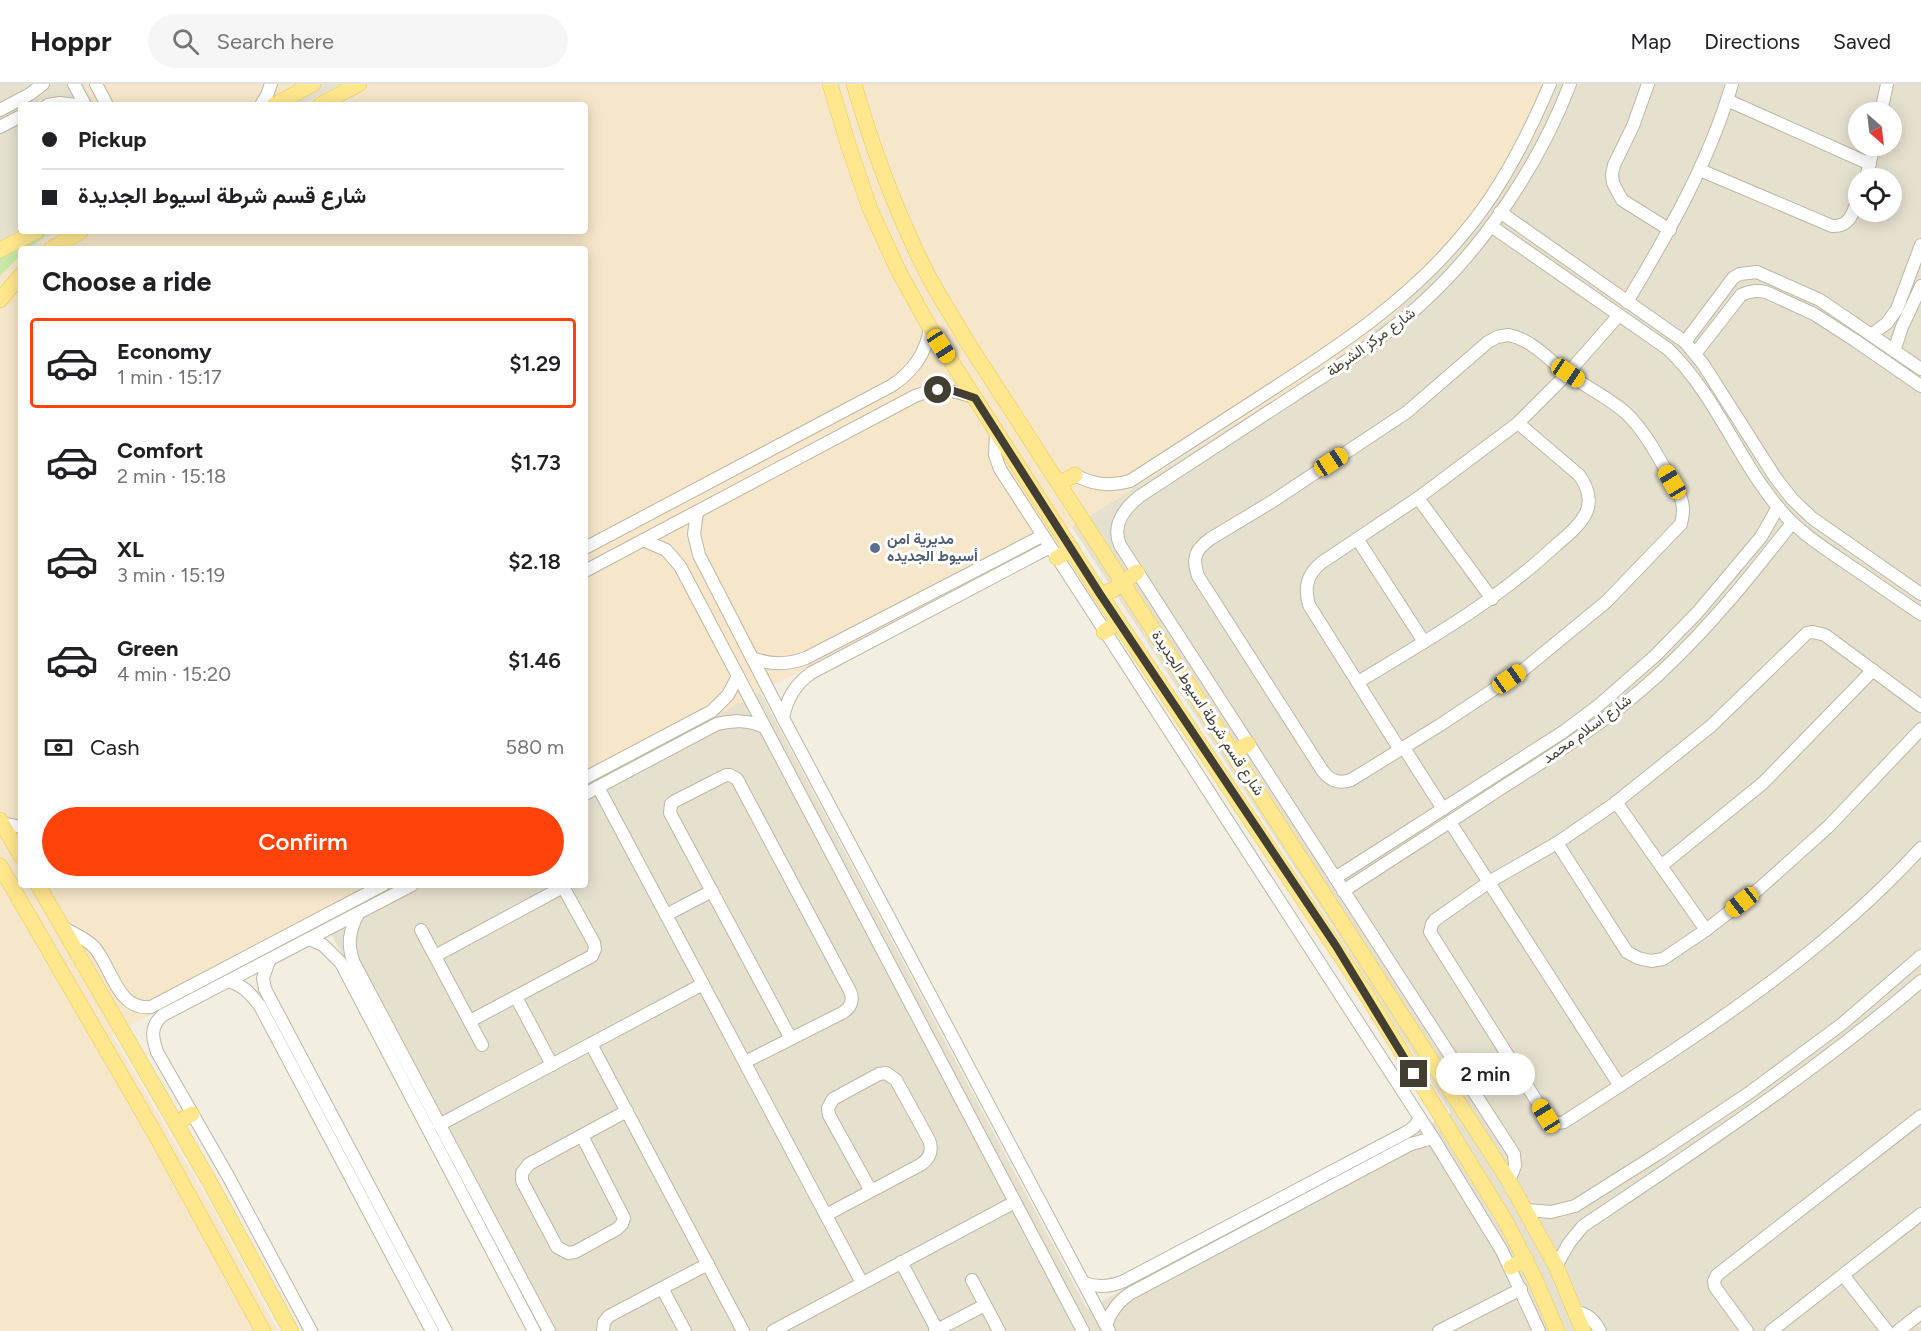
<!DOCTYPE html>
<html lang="en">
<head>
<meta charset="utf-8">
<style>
  body { margin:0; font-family:Figtree,Vazirmatn,sans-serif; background:#f6f6f6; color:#202124; height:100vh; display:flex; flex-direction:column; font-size:22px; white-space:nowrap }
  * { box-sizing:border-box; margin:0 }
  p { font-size:20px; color:#757577 }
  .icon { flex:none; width:33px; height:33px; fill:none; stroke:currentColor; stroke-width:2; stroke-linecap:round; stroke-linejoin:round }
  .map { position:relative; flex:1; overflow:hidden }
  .sheet { position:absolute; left:18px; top:162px; width:570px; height:642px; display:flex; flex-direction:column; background:#fff; border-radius:6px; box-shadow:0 3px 15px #0003 }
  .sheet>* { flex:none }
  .top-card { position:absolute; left:18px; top:18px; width:570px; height:132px; border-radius:6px; box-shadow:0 3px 15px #0003; display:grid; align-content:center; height:132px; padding:0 24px; background:#fff }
  .needle { width:39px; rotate:152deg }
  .tools { position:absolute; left:1848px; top:18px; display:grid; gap:12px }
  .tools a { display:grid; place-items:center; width:54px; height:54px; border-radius:50%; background:#fff; box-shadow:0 3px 15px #0003; font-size:30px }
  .end { position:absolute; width:27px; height:27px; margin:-14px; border:8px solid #433e32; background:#fff; box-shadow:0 0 0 3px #fff }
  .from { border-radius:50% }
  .bubble { position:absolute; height:42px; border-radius:21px; background:#fff; box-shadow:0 3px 15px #0003; font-size:20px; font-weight:600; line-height:42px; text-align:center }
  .car { position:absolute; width:18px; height:36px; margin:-18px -9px; border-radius:8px; box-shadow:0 0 4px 2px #0007; background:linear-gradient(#f5c518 24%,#345 0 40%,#f5c518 0 76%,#345 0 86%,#f5c518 0) }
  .top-card b { display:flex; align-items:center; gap:21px; height:57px; font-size:22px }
  .top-card b+b { border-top:2px solid #e0e0e0 }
  .top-card i { width:15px; height:15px; background:#202124 }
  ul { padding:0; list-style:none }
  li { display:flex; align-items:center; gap:18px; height:90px; margin:0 12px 9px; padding:0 12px; border:3px solid transparent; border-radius:6px }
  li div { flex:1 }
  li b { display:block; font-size:22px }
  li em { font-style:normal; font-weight:600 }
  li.selected { border-color:#ff430b }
  li>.icon { width:54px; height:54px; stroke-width:1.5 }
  h2 { padding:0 24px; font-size:27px; line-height:72px }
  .pay { display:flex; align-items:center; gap:15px; height:66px; padding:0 24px; font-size:22px }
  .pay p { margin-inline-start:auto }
  .primary-button { display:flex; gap:12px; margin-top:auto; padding:12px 24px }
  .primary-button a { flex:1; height:69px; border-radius:36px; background:#ff430b; color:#fff; font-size:24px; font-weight:600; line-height:69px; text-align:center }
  header { display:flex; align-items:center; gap:36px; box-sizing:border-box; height:84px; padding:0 30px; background:#fff; border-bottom:2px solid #e0e0e0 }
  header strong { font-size:28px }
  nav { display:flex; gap:33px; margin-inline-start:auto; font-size:21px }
  .search { width:420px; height:54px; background:#f6f6f6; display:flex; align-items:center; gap:15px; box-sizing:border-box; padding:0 21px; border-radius:33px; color:#757577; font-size:22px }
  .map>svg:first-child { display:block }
  .residential { fill:#e6e1cf; fill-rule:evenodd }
  .commercial { fill:#f6e7ca }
  .green { fill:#c6e9a7 }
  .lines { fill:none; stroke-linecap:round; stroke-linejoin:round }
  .minor-casing { stroke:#bdb7a4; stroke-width:14 }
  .major-casing { stroke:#eac957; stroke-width:16 }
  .minor { stroke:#fff; stroke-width:12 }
  .major { stroke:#ffe78d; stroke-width:15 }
  .route { stroke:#433e32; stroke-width:8 }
  .service-dot { fill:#5c6f8a; stroke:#fff; stroke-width:2 }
  .labels { text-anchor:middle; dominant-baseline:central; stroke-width:6; stroke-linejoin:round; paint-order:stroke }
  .street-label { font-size:15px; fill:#433e32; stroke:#fff }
  .service-label { font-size:15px; font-weight:bold; fill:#4e5e75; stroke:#fff; text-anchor:start }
</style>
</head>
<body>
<header>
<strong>Hoppr</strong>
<div class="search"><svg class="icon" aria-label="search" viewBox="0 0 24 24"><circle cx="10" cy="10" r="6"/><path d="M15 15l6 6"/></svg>Search here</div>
<nav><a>Map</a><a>Directions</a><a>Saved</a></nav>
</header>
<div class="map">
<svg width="1921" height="1247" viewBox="0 0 1921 1247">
  <rect width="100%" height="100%" fill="#f2eee1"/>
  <g class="residential">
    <path d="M0,0H342L301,21H21V147H59L25,165H21L0,178Z"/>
    <path d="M1558,0H1921V1247H542L325,838L396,801H585V701L760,608L1087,1225L1451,1029L1316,816L1072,443L1305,296L1387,236L1448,177L1487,131L1536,50ZM1858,28H1892V62H1858ZM1858,94H1892V128H1858Z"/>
  </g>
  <g class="commercial">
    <path d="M84,0H294L302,15L291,21H95Z"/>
    <path d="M342,0H1558L1536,50L1487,131L1448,177L1387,236L1363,255L1305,296L1072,443L585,701V165H25L59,147H585V21H301Z"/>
    <path d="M21,167V801H396L112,951L215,1129L278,1247H0V178Z"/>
  </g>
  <path class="green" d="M44,149L45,152L28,165H21V171L0,192V173Z"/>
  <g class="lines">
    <g class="minor-casing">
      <g id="minor">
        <path d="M74,0L85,21"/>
        <path d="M96,0L107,21"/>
        <path d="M1648,0L1633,42L1614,81L1612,90L1613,99L1622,116L1670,146"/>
        <path d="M1727,16L1870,80"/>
        <path d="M48,21L60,19L76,21"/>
        <path d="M261,21L267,11L271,0"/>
        <path d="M0,26L30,10L43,0"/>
        <path d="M1881,28L1887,0"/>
        <path d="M0,43L21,32"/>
        <path d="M1700,86L1832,142C1850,143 1853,129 1858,115"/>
        <path d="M1866,94L1874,62"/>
        <path d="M1500,128L1685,258L1703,280L1775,393L1792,415L1812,434L1921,510"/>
        <path d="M1491,142L1668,265C1715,310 1737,374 1778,423C1797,447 1824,464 1849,481C1873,497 1897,514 1921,530"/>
        <path d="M1627,218C1669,148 1709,78 1732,0"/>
        <path d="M1508,251C1531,255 1547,274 1565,288C1584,302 1608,313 1626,329C1649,351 1663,383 1679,409C1684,421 1684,428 1681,440L1606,518L1523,586L1440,641L1351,696C1339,700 1330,697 1322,686L1198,492C1192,474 1195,466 1210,455L1273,417L1407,328L1488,258L1497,253Z"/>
        <path d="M1871,251L1887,239L1897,225L1921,161"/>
        <path d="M1685,258L1733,194L1740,190L1757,188L1820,216L1921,285"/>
        <path d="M1894,267L1902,243L1921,202"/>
        <path d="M1695,270L1741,211C1750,207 1756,206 1766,208L1814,230L1856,257L1921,302"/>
        <path d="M996,347L995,371L1000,385L1433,1054L1502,1167L1539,1247"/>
        <path d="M1075,391C1093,401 1110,403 1130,397C1177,367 1224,336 1271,306C1342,260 1410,215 1464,149C1501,106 1528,52 1550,0"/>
        <path d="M1418,414L1492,515"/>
        <path d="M697,428L694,450L699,471L783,634L1109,1247"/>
        <path d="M643,456L666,466L680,482L1083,1247"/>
        <path d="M1358,456L1424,558"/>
        <path d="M585,464L891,302C913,288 926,270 930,244"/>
        <path d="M585,487L915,312C936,304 953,305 975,314"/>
        <path d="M752,574C771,581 787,581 806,574L1042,452"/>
        <path d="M1358,598C1426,557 1495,518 1554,463C1565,453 1579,443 1586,429C1592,416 1587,402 1579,391L1518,339"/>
        <path d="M1921,622L1825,551L1813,548L1807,549L1711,642L1614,720L1557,759L1489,798L1435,836L1432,840L1430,848L1546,1032C1552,1038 1557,1040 1564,1038C1690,956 1819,876 1921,764"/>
        <path d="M783,634C787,614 795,601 811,589L1050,463"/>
        <path d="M1404,664L1443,725"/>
        <path d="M1400,666L1309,521C1304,503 1307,491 1321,479L1418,414L1518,339L1568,289L1619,231"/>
        <path d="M585,694L712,627L728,611L738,592"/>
        <path d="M598,703L862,1199"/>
        <path d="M585,710L717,640C734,636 748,636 764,643"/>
        <path d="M1616,718L1706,846"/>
        <path d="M1450,738L1620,1002"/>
        <path d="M2,739L21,743"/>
        <path d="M1557,759L1627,868L1638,874L1651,877L1663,875L1706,846L1760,804L1829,742L1921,645"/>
        <path d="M1661,782L1763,699L1873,586"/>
        <path d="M1335,794L1563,648L1599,621L1655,572L1697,529L1761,453L1778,423"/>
        <path d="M1343,807C1397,772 1450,738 1503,703C1557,669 1610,635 1657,592C1708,545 1750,493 1792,439"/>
        <path d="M358,830C349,847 347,861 354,879L549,1247"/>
        <path d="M666,831L712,807"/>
        <path d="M62,843C73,849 85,854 94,863C112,883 117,927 151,923L383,801"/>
        <path d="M421,846L482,961"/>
        <path d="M309,855L323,861L341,879L534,1247"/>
        <path d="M435,872L563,803"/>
        <path d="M269,877L263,894L265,905L446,1247"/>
        <path d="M229,897C244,902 251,910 260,922L432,1247"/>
        <path d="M516,913L552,981"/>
        <path d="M470,937L592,872L595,865L594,859L562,801"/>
        <path d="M591,960L743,1247"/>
        <path d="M745,978L842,929C851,924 854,916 850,907L737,695L730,691H726L675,717L671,720L670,729L791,955"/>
        <path d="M439,1041L703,900"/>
        <path d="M582,1052L624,1134L622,1140L617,1145L575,1168L568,1169L557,1163L522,1097V1089L529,1080L627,1027"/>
        <path d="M1509,1097L1515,1082L1514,1070L1120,461C1111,440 1125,424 1140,412C1192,378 1244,344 1296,310C1339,282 1383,255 1421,220C1484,163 1540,79 1570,0"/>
        <path d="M1527,1126L1551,1128L1575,1122L1659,1069L1749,1009L1842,940L1921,872"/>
        <path d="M826,1131L920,1081C930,1075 933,1066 929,1056L896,996L886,989L879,990L833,1015L828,1024L829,1031L871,1107"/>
        <path d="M901,1178L937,1246"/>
        <path d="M1556,1182L1569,1159L1583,1142C1699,1064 1815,988 1921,897"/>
        <path d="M1843,1191L1887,1247"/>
        <path d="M972,1196L999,1247"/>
        <path d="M1084,1199C1098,1204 1110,1203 1124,1197L1405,1049L1414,1043L1420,1034"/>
        <path d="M662,1204L685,1247"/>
        <path d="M1576,1228C1588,1230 1594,1236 1600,1247"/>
        <path d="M1106,1241C1111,1227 1118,1217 1131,1209L1411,1060L1433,1054"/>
        <path d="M311,1247L228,1092L157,968C152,953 150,942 163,931L412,801"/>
        <path d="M603,1247L604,1238L609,1232L708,1180"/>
        <path d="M773,1247L1015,1118"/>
        <path d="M935,1247L985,1221"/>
        <path d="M1439,1247L1521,1205"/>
        <path d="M1747,1247L1715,1203L1714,1197L1717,1191L1921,1032"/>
        <path d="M1771,1247L1921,1130"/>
        <path d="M1898,1247L1921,1229"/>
      </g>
    </g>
    <g class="major-casing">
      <g id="major">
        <path d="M830,0L847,57L870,125L898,186L930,244L1100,510L1366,910L1506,1138L1535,1195L1557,1247"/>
        <path d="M854,0C873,66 897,131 929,193C940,214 954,235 966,256L1509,1097L1556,1182L1583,1247"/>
        <path d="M274,21L313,0"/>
        <path d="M320,21L359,0"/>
        <path d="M51,165L81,147"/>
        <path d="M0,166L36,147"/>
        <path d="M0,216L21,191"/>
        <path d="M1060,399L1075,391"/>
        <path d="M1057,474L1072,465"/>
        <path d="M1100,510L1113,506L1137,488"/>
        <path d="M1104,548L1119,538"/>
        <path d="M1233,669L1248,660"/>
        <path d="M0,736L21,772"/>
        <path d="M0,782L154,1048L263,1247"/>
        <path d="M38,801L208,1095L291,1247"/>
        <path d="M176,1039L192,1030"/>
        <path d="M1511,1183L1526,1175"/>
      </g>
    </g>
    <use href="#minor" class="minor"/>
    <use href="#major" class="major"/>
  </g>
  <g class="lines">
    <path class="route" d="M938,306H951L975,314L1100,510L1336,862L1414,990"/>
  </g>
  <circle class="service-dot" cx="875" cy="464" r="6"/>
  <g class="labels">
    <g class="street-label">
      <text transform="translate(1371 258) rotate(-36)">شارع مركز الشرطة</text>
      <text transform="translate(1208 629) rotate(57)">شارع قسم شرطة اسيوط الجديدة</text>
      <text transform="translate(1587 645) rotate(-36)">شارع اسلام محمد</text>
    </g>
    <g class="service-label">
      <text x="887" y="455">مديرية امن<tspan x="887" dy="17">أسيوط الجديده</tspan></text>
    </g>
  </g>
</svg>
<div class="tools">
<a><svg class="needle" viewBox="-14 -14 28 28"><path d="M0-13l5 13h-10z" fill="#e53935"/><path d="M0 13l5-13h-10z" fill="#757577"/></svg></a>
<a><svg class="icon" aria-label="locate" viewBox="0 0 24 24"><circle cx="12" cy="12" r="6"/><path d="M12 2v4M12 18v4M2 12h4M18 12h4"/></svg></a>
</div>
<i class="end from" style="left:938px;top:306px"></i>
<i class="end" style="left:1414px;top:990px"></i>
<div class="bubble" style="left:1436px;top:969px;width:99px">2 min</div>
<i class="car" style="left:941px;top:262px;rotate:147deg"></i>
<i class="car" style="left:1568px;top:289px;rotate:124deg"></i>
<i class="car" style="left:1331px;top:378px;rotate:57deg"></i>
<i class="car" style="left:1672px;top:398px;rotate:329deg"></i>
<i class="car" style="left:1509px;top:595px;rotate:55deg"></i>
<i class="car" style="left:1742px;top:818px;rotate:232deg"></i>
<i class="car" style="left:1546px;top:1032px;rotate:328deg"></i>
<div class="top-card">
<b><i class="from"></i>Pickup</b>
<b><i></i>شارع قسم شرطة اسيوط الجديدة</b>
</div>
<section class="sheet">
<h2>Choose a ride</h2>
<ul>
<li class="selected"><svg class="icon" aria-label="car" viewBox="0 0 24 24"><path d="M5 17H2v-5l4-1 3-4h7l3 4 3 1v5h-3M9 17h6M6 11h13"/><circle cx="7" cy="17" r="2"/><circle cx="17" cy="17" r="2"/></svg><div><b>Economy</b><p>1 min · 15:17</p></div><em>$1.29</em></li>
<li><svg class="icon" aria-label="car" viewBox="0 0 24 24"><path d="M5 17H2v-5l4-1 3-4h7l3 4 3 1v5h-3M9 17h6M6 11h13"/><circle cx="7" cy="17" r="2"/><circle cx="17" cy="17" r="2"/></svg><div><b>Comfort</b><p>2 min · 15:18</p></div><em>$1.73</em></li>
<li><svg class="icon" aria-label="car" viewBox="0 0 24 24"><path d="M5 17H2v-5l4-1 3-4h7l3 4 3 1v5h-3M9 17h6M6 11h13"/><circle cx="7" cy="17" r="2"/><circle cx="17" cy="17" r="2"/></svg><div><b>XL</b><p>3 min · 15:19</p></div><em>$2.18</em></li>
<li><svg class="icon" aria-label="car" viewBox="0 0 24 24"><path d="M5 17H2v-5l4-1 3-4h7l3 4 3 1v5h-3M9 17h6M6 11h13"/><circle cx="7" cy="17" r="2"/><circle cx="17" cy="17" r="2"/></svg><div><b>Green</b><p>4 min · 15:20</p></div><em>$1.46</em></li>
</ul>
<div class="pay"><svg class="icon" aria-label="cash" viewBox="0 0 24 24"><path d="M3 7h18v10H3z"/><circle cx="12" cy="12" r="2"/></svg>Cash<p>580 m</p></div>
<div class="primary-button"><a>Confirm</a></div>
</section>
</div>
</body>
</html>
